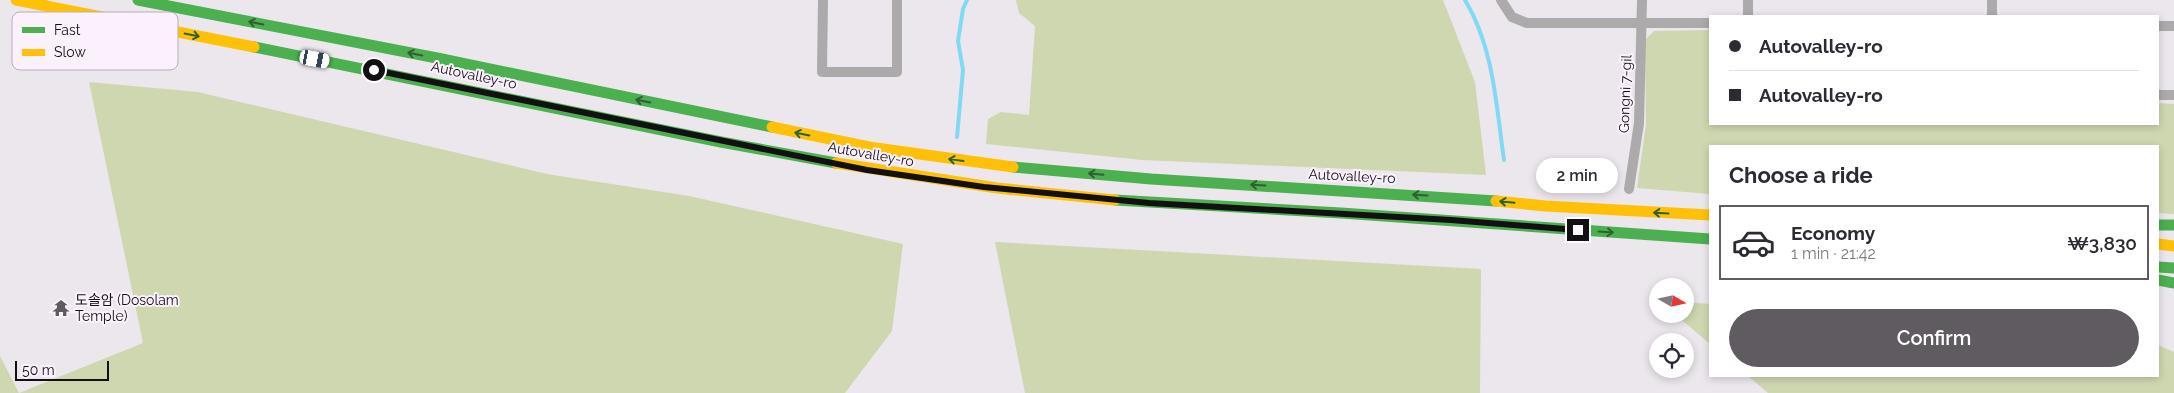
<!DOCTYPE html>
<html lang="en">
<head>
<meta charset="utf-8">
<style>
  body { margin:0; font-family:Raleway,"Noto Sans KR",sans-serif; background:#f7f7f7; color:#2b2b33; height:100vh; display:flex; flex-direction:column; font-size:19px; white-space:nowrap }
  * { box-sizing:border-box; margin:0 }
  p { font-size:16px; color:#7c7c81 }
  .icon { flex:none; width:28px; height:28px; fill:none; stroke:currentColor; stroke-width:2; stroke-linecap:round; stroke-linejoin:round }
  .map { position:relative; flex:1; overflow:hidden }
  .panel { position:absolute; left:1709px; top:145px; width:450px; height:232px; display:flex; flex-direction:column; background:#fff; border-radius:0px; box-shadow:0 2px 8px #0003 }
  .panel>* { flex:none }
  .top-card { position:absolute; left:1709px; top:15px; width:450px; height:110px; border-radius:0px; box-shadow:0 2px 8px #0003; display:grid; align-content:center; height:110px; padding:0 20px; background:#fff }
  .needle { width:32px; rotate:99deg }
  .controls { position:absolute; left:1649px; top:278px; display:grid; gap:10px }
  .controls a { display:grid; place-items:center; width:45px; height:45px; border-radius:50%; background:#fff; box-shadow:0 2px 8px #0003; font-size:25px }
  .scale { position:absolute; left:15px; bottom:12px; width:94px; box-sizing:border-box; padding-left:5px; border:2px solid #131014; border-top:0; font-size:14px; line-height:18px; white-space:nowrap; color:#131014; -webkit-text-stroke:4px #fbf1fd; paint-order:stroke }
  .end { position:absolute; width:22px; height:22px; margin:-11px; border:6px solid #131014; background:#fff; box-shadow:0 0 0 2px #fff }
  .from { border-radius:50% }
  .bubble { position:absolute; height:35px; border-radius:18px; background:#fff; box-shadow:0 2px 8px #0003; font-size:16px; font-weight:600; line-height:35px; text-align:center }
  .car { position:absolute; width:15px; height:30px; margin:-15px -8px; border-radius:6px; box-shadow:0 0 4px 1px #0007; background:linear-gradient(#fff 24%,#345 0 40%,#fff 0 76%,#345 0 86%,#fff 0) }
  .top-card b { display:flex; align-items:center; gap:18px; height:48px; font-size:19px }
  .top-card b+b { border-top:1px solid #e1e1e2 }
  .top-card i { width:12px; height:12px; background:#2b2b33 }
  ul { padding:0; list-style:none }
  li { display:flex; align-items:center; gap:15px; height:75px; margin:0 10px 8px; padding:0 10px; border:2px solid #e1e1e2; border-radius:0px }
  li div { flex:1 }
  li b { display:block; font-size:19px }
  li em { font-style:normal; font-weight:600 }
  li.on { border-color:#5f5b60 }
  li>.icon { width:45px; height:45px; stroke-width:1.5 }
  h2 { padding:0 20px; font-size:22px; line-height:60px }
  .primary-button { display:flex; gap:10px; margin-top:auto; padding:10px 20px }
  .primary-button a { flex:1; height:58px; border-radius:30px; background:#5f5b60; color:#fff; font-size:20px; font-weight:600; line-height:58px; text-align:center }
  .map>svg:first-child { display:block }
  .green { fill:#ced7b0 }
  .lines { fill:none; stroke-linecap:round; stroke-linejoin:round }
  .stream { stroke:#80daf3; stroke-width:4 }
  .street { stroke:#acaaab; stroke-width:10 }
  .fast { stroke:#4caf50; stroke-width:11 }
  .slow { stroke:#ffc107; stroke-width:11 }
  .oneway { stroke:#306032 }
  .route { stroke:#131014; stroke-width:6 }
  .labels { text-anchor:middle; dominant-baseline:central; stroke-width:4; stroke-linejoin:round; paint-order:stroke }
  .street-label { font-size:14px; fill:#131014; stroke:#fbf1fd }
  .poi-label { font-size:14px; fill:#131014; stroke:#fbf1fd; text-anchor:start }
  .key { fill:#fbf1fd; stroke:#b5aeb7; stroke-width:1 }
  .key-label { font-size:14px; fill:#131014 }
</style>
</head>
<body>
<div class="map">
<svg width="2174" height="393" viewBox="0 0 2174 393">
  <rect width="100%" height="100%" fill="#ece7ed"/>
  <g class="green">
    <path d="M1016,0H1443L1475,82L1486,175L1142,160L986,144L988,119L1001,112L1029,115L1035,26L1019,13Z"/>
    <path d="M1710,30V124H2158V103L2174,104V214L2158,213V146H1710V194L1637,188L1646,124L1645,40L1654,31Z"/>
    <path d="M89,82L198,92L547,174L689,196L903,244L892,331L845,393H0V356L19,393L143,343Z"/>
    <path d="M995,242L1481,269L1480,393H1025Z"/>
    <path d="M1685,302L1710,304V344L1675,314H1685Z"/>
    <path d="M2158,345L2174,352V393H1768L1748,376H2158Z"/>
  </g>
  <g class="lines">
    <g class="stream">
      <path d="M1465,0C1494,48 1496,105 1504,160"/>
      <path d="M957,137L963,70L958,41L963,9L967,0"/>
    </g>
    <g class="street">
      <path d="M823,0L822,72H897V0"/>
      <path d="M1501,0L1512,17L1527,23H1710"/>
      <path d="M1748,16V0"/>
      <path d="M1992,16V0"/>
      <path d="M2158,26H2174"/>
      <path d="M2158,95H2174"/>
      <path d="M1629,189L1639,123L1642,0"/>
    </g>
    <g class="fast">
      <path d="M138,0L437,58L772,127"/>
      <path d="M254,47L721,142L836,163"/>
      <path d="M1013,167L1151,179L1496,201"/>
      <path d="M1115,200L1341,213L1710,239"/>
      <path d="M2158,225H2174"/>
      <path d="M2158,267L2174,268"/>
      <path d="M2158,280L2174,283"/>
    </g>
    <g class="slow">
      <path d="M16,0L254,47"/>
      <path d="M772,127L869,147L1013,167"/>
      <path d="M836,163L997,188L1115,200"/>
      <path d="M1496,201L1545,206L1710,215"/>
      <path d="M2158,244L2174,246"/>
    </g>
  </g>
  <defs><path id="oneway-shaft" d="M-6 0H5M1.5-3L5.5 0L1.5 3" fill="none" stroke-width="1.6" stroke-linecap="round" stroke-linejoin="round" transform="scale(1.25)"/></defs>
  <g class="oneway">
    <use href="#oneway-shaft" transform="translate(256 23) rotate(-169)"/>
    <use href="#oneway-shaft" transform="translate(192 35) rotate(11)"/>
    <use href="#oneway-shaft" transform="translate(415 54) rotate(-169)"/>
    <use href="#oneway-shaft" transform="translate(643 101) rotate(-168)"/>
    <use href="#oneway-shaft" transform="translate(802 134) rotate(-169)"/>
    <use href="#oneway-shaft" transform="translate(956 160) rotate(-172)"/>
    <use href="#oneway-shaft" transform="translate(1096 174) rotate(-175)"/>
    <use href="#oneway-shaft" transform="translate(1258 185) rotate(-177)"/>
    <use href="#oneway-shaft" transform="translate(1420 195) rotate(-177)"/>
    <use href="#oneway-shaft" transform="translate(1507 202) rotate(-174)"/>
    <use href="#oneway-shaft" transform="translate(1661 213) rotate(-177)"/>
    <use href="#oneway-shaft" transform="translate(1606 232) rotate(4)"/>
  </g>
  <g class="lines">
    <path class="route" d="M374,70L867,170L984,187L1149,203L1451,220L1578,230"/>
  </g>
  <defs>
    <g id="temple-bare" transform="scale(1.35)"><path d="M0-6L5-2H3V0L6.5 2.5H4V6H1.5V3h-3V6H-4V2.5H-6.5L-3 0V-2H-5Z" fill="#5f5b60" stroke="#fbf1fd" stroke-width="2.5" paint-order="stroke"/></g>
  </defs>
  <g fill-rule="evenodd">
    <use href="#temple-bare" x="61" y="308"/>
  </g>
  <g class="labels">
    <g class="street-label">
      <text transform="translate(474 75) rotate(12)">Autovalley-ro</text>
      <text transform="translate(1625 94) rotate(-88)">Gongni 7-gil</text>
      <text transform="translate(871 154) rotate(10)">Autovalley-ro</text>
      <text transform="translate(1352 176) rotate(3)">Autovalley-ro</text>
    </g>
    <g class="poi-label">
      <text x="75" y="300">도솔암 (Dosolam<tspan x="75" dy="16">Temple)</tspan></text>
    </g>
  </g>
  <rect x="12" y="12" width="166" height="58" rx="8" class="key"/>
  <rect x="22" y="27" width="23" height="6" fill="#4caf50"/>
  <rect x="22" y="49" width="23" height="7" fill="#ffc107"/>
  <g class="key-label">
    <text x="54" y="35">Fast</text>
    <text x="54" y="57">Slow</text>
  </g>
</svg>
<div class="controls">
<a><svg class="needle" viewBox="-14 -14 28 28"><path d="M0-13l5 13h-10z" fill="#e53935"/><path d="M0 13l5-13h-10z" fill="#7c7c81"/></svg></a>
<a><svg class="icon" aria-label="locate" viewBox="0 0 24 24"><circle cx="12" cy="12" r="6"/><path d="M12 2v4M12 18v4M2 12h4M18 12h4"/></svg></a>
</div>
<div class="scale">50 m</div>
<i class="end from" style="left:374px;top:70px"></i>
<i class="end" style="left:1578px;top:230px"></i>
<div class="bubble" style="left:1536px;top:158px;width:82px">2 min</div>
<i class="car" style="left:315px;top:59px;rotate:101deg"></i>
<div class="top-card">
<b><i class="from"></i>Autovalley-ro</b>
<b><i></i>Autovalley-ro</b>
</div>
<section class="panel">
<h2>Choose a ride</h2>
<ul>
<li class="on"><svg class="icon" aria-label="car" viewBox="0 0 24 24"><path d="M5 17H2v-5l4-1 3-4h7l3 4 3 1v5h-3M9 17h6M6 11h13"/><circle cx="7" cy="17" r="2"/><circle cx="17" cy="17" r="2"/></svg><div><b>Economy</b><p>1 min · 21:42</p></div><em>₩3,830</em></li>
</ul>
<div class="primary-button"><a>Confirm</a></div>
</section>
</div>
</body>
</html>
